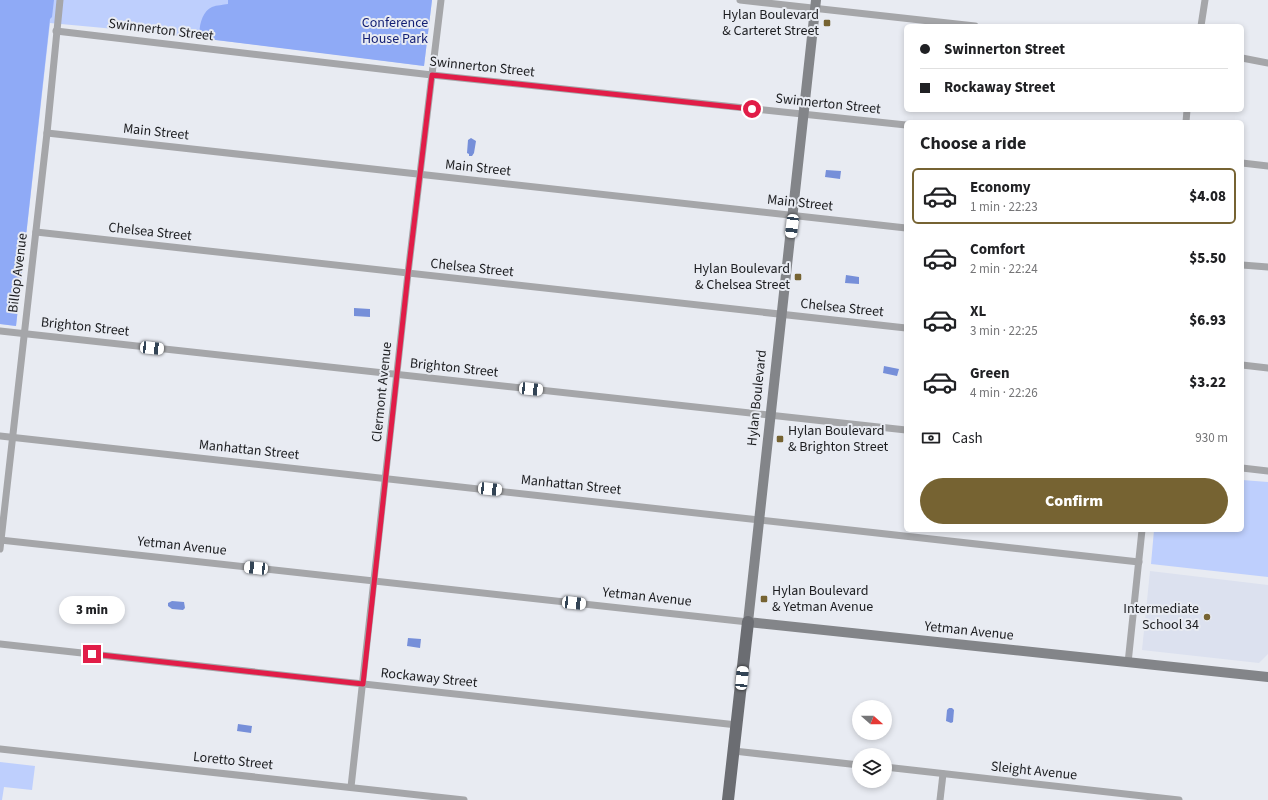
<!DOCTYPE html>
<html lang="en">
<head>
<meta charset="utf-8">
<style>
  body { margin:0; font-family:"Source Sans 3",sans-serif; background:#f2f2f2; color:#202124; height:100vh; display:flex; flex-direction:column; font-size:15px; white-space:nowrap }
  * { box-sizing:border-box; margin:0 }
  p { font-size:13px; color:#757577 }
  .icon { flex:none; width:22px; height:22px; fill:none; stroke:currentColor; stroke-width:2; stroke-linecap:round; stroke-linejoin:round }
  .map { position:relative; flex:1; overflow:hidden }
  .panel { position:absolute; left:904px; top:120px; width:340px; height:412px; display:flex; flex-direction:column; background:#fff; border-radius:6px; box-shadow:0 2px 6px #0003 }
  .panel>* { flex:none }
  .guide { position:absolute; left:904px; top:24px; width:340px; height:88px; border-radius:6px; box-shadow:0 2px 6px #0003; display:grid; align-content:center; height:88px; padding:0 16px; background:#fff }
  .needle { width:26px; rotate:111deg }
  .fabs { position:absolute; left:852px; top:700px; display:grid; gap:8px }
  .fabs a { display:grid; place-items:center; width:40px; height:40px; border-radius:50%; background:#fff; box-shadow:0 2px 6px #0003; font-size:20px }
  .end { position:absolute; width:18px; height:18px; margin:-9px; border:5px solid #e11d48; background:#fff; box-shadow:0 0 0 2px #fff }
  .from { border-radius:50% }
  .bubble { position:absolute; height:28px; border-radius:14px; background:#fff; box-shadow:0 2px 6px #0003; font-size:13px; font-weight:800; line-height:28px; text-align:center }
  .car { position:absolute; width:12px; height:24px; margin:-12px -6px; border-radius:5px; box-shadow:0 0 3px 1px #0007; background:linear-gradient(#fff 24%,#345 0 40%,#fff 0 76%,#345 0 86%,#fff 0) }
  .guide b { display:flex; align-items:center; gap:14px; height:38px; font-size:15px }
  .guide b+b { border-top:1px solid #e0e0e0 }
  .guide i { width:10px; height:10px; background:#202124 }
  ul { padding:0; list-style:none }
  li { display:flex; align-items:center; gap:12px; height:56px; margin:0 8px 6px; padding:0 8px; border:2px solid transparent; border-radius:6px }
  li div { flex:1 }
  li b { display:block; font-size:15px }
  li em { font-style:normal; font-weight:800 }
  li.on { border-color:#766332 }
  li>.icon { width:36px; height:36px; stroke-width:1.5 }
  h2 { padding:0 16px; font-size:18px; line-height:48px }
  .pay { display:flex; align-items:center; gap:10px; height:44px; padding:0 16px; font-size:15px }
  .pay p { margin-inline-start:auto }
  .cta { display:flex; gap:8px; margin-top:auto; padding:8px 16px }
  .cta a { flex:1; height:46px; border-radius:24px; background:#766332; color:#fff; font-size:16px; font-weight:800; line-height:46px; text-align:center }
  .map>svg:first-child { display:block }
  .built { fill:#dce1ef }
  .green { fill:#becffd }
  .forest { fill:#8faaf6 }
  .water { fill:#768fd9 }
  .lines { fill:none; stroke-linecap:round; stroke-linejoin:round }
  .street { stroke:#a5a6a9; stroke-width:7 }
  .secondary { stroke:#838589; stroke-width:10 }
  .primary { stroke:#6b6d72; stroke-width:12 }
  .route { stroke:#e11d48; stroke-width:5 }
  .poi-dot { fill:#766332; stroke:#e8ebf2; stroke-width:1.5 }
  .labels { text-anchor:middle; dominant-baseline:central; stroke-width:4; stroke-linejoin:round; paint-order:stroke }
  .poi-label { font-size:14px; fill:#1c1d20; stroke:#e8ebf2; text-anchor:end }
  .park-label { font-size:14px; fill:#121e73; stroke:#e8ebf2 }
  .street-label { font-size:14px; fill:#1c1d20; stroke:#e8ebf2 }
</style>
</head>
<body>
<div class="map">
<svg width="1268" height="800" viewBox="0 0 1268 800">
  <rect width="100%" height="100%" fill="#e8ebf2"/>
  <path class="built" d="M1150,571L1268,585V654L1259,663L1142,650Z"/>
  <g class="green">
    <path d="M0,0H432L424,66C300,50 175,34 50,23L16,326L0,324Z"/>
    <path d="M1242,480L1268,482V577L1151,564L1154,530H1242Z"/>
    <path d="M0,762L35,766L32,790L4,787L2,800H0Z"/>
  </g>
  <g class="forest">
    <path d="M0,0H54L52,17L50,19L16,326L0,324Z"/>
    <path d="M228,0H432L424,66L200,38C198,28 202,11 212,7C217,5 223,5 228,4Z"/>
  </g>
  <g class="water">
    <path d="M471,138L476,141L474,153L472,156H469V154L467,153L468,140Z"/>
    <path d="M826,170L841,171L840,179L825,177Z"/>
    <path d="M846,275L859,277V284L845,283Z"/>
    <path d="M354,308L370,309V317L354,316Z"/>
    <path d="M884,366L899,369L897,376L883,373Z"/>
    <path d="M172,601L184,602L185,608L183,610L172,609L168,606V603Z"/>
    <path d="M408,638L421,639L420,648L407,646Z"/>
    <path d="M949,708H952L954,710L953,722L951,723L946,721L947,710Z"/>
    <path d="M238,724L252,726L251,733L237,731Z"/>
  </g>
  <g class="lines">
    <g class="street">
      <path d="M740,0L975,26"/>
      <path d="M1201,26L1205,0"/>
      <path d="M56,31L432,75L906,125"/>
      <path d="M1242,58L1268,63"/>
      <path d="M1186,122L1187,110"/>
      <path d="M47,133L906,228"/>
      <path d="M1242,163L1268,166"/>
      <path d="M36,232L906,328"/>
      <path d="M1242,265L1268,267"/>
      <path d="M0,331L906,430"/>
      <path d="M1242,365L1268,368"/>
      <path d="M0,436L1139,562"/>
      <path d="M1242,468L1268,471"/>
      <path d="M0,540L748,622"/>
      <path d="M0,549L47,133L60,0"/>
      <path d="M0,644L737,725"/>
      <path d="M1128,663L1142,530"/>
      <path d="M0,749L464,800"/>
      <path d="M734,751L859,765"/>
      <path d="M885,767L1179,800"/>
      <path d="M351,787L408,273L441,0"/>
      <path d="M940,800L943,774"/>
    </g>
    <path class="secondary" d="M816,0L748,622L1268,677"/>
    <path class="primary" d="M728,800L748,622"/>
  </g>
  <g class="lines">
    <path class="route" d="M92,654L363,684L408,274L432,75L752,109"/>
  </g>
  <g class="poi-dot">
    <rect x="823" y="19" width="8" height="8" rx="2"/>
    <rect x="794" y="273" width="8" height="8" rx="2"/>
    <rect x="776" y="435" width="8" height="8" rx="2"/>
    <rect x="760" y="595" width="8" height="8" rx="2"/>
    <circle cx="1207" cy="617" r="4"/>
  </g>
  <g class="labels">
    <g class="poi-label">
      <text x="819" y="15">Hylan Boulevard<tspan x="819" dy="16">&amp; Carteret Street</tspan></text>
      <text x="790" y="269">Hylan Boulevard<tspan x="790" dy="16">&amp; Chelsea Street</tspan></text>
      <text x="788" y="431" text-anchor="start">Hylan Boulevard<tspan x="788" dy="16">&amp; Brighton Street</tspan></text>
      <text x="772" y="591" text-anchor="start">Hylan Boulevard<tspan x="772" dy="16">&amp; Yetman Avenue</tspan></text>
      <text x="1199" y="609">Intermediate<tspan x="1199" dy="16">School 34</tspan></text>
    </g>
    <g class="park-label">
      <text x="395" y="23">Conference<tspan x="395" dy="16">House Park</tspan></text>
    </g>
    <g class="street-label">
      <text transform="translate(161 30) rotate(7)">Swinnerton Street</text>
      <text transform="translate(482 67) rotate(6)">Swinnerton Street</text>
      <text transform="translate(828 104) rotate(6)">Swinnerton Street</text>
      <text transform="translate(156 132) rotate(6)">Main Street</text>
      <text transform="translate(478 168) rotate(6)">Main Street</text>
      <text transform="translate(800 203) rotate(6)">Main Street</text>
      <text transform="translate(150 232) rotate(6)">Chelsea Street</text>
      <text transform="translate(472 268) rotate(6)">Chelsea Street</text>
      <text transform="translate(18 273) rotate(-83)">Billop Avenue</text>
      <text transform="translate(842 308) rotate(6)">Chelsea Street</text>
      <text transform="translate(85 327) rotate(6)">Brighton Street</text>
      <text transform="translate(454 368) rotate(6)">Brighton Street</text>
      <text transform="translate(382 392) rotate(-84)">Clermont Avenue</text>
      <text transform="translate(757 398) rotate(-84)">Hylan Boulevard</text>
      <text transform="translate(249 450) rotate(6)">Manhattan Street</text>
      <text transform="translate(571 485) rotate(6)">Manhattan Street</text>
      <text transform="translate(182 546) rotate(6)">Yetman Avenue</text>
      <text transform="translate(647 597) rotate(6)">Yetman Avenue</text>
      <text transform="translate(969 631) rotate(6)">Yetman Avenue</text>
      <text transform="translate(429 678) rotate(6)">Rockaway Street</text>
      <text transform="translate(233 761) rotate(6)">Loretto Street</text>
      <text transform="translate(1034 771) rotate(6)">Sleight Avenue</text>
    </g>
  </g>
</svg>
<div class="fabs">
<a><svg class="needle" viewBox="-14 -14 28 28"><path d="M0-13l5 13h-10z" fill="#e53935"/><path d="M0 13l5-13h-10z" fill="#757577"/></svg></a>
<a><svg class="icon" aria-label="layers" viewBox="0 0 24 24"><path d="M12 4l9 5-9 5-9-5zM3 14l9 5 9-5"/></svg></a>
</div>
<i class="end from" style="left:752px;top:109px"></i>
<i class="end" style="left:92px;top:654px"></i>
<div class="bubble" style="left:59px;top:596px;width:66px">3 min</div>
<i class="car" style="left:792px;top:226px;rotate:187deg"></i>
<i class="car" style="left:152px;top:348px;rotate:96deg"></i>
<i class="car" style="left:531px;top:389px;rotate:96deg"></i>
<i class="car" style="left:490px;top:489px;rotate:96deg"></i>
<i class="car" style="left:256px;top:568px;rotate:276deg"></i>
<i class="car" style="left:574px;top:603px;rotate:96deg"></i>
<i class="car" style="left:742px;top:678px;rotate:6deg"></i>
<div class="guide">
<b><i class="from"></i>Swinnerton Street</b>
<b><i></i>Rockaway Street</b>
</div>
<section class="panel">
<h2>Choose a ride</h2>
<ul>
<li class="on"><svg class="icon" aria-label="car" viewBox="0 0 24 24"><path d="M5 17H2v-5l4-1 3-4h7l3 4 3 1v5h-3M9 17h6M6 11h13"/><circle cx="7" cy="17" r="2"/><circle cx="17" cy="17" r="2"/></svg><div><b>Economy</b><p>1 min · 22:23</p></div><em>$4.08</em></li>
<li><svg class="icon" aria-label="car" viewBox="0 0 24 24"><path d="M5 17H2v-5l4-1 3-4h7l3 4 3 1v5h-3M9 17h6M6 11h13"/><circle cx="7" cy="17" r="2"/><circle cx="17" cy="17" r="2"/></svg><div><b>Comfort</b><p>2 min · 22:24</p></div><em>$5.50</em></li>
<li><svg class="icon" aria-label="car" viewBox="0 0 24 24"><path d="M5 17H2v-5l4-1 3-4h7l3 4 3 1v5h-3M9 17h6M6 11h13"/><circle cx="7" cy="17" r="2"/><circle cx="17" cy="17" r="2"/></svg><div><b>XL</b><p>3 min · 22:25</p></div><em>$6.93</em></li>
<li><svg class="icon" aria-label="car" viewBox="0 0 24 24"><path d="M5 17H2v-5l4-1 3-4h7l3 4 3 1v5h-3M9 17h6M6 11h13"/><circle cx="7" cy="17" r="2"/><circle cx="17" cy="17" r="2"/></svg><div><b>Green</b><p>4 min · 22:26</p></div><em>$3.22</em></li>
</ul>
<div class="pay"><svg class="icon" aria-label="cash" viewBox="0 0 24 24"><path d="M3 7h18v10H3z"/><circle cx="12" cy="12" r="2"/></svg>Cash<p>930 m</p></div>
<div class="cta"><a>Confirm</a></div>
</section>
</div>
</body>
</html>
